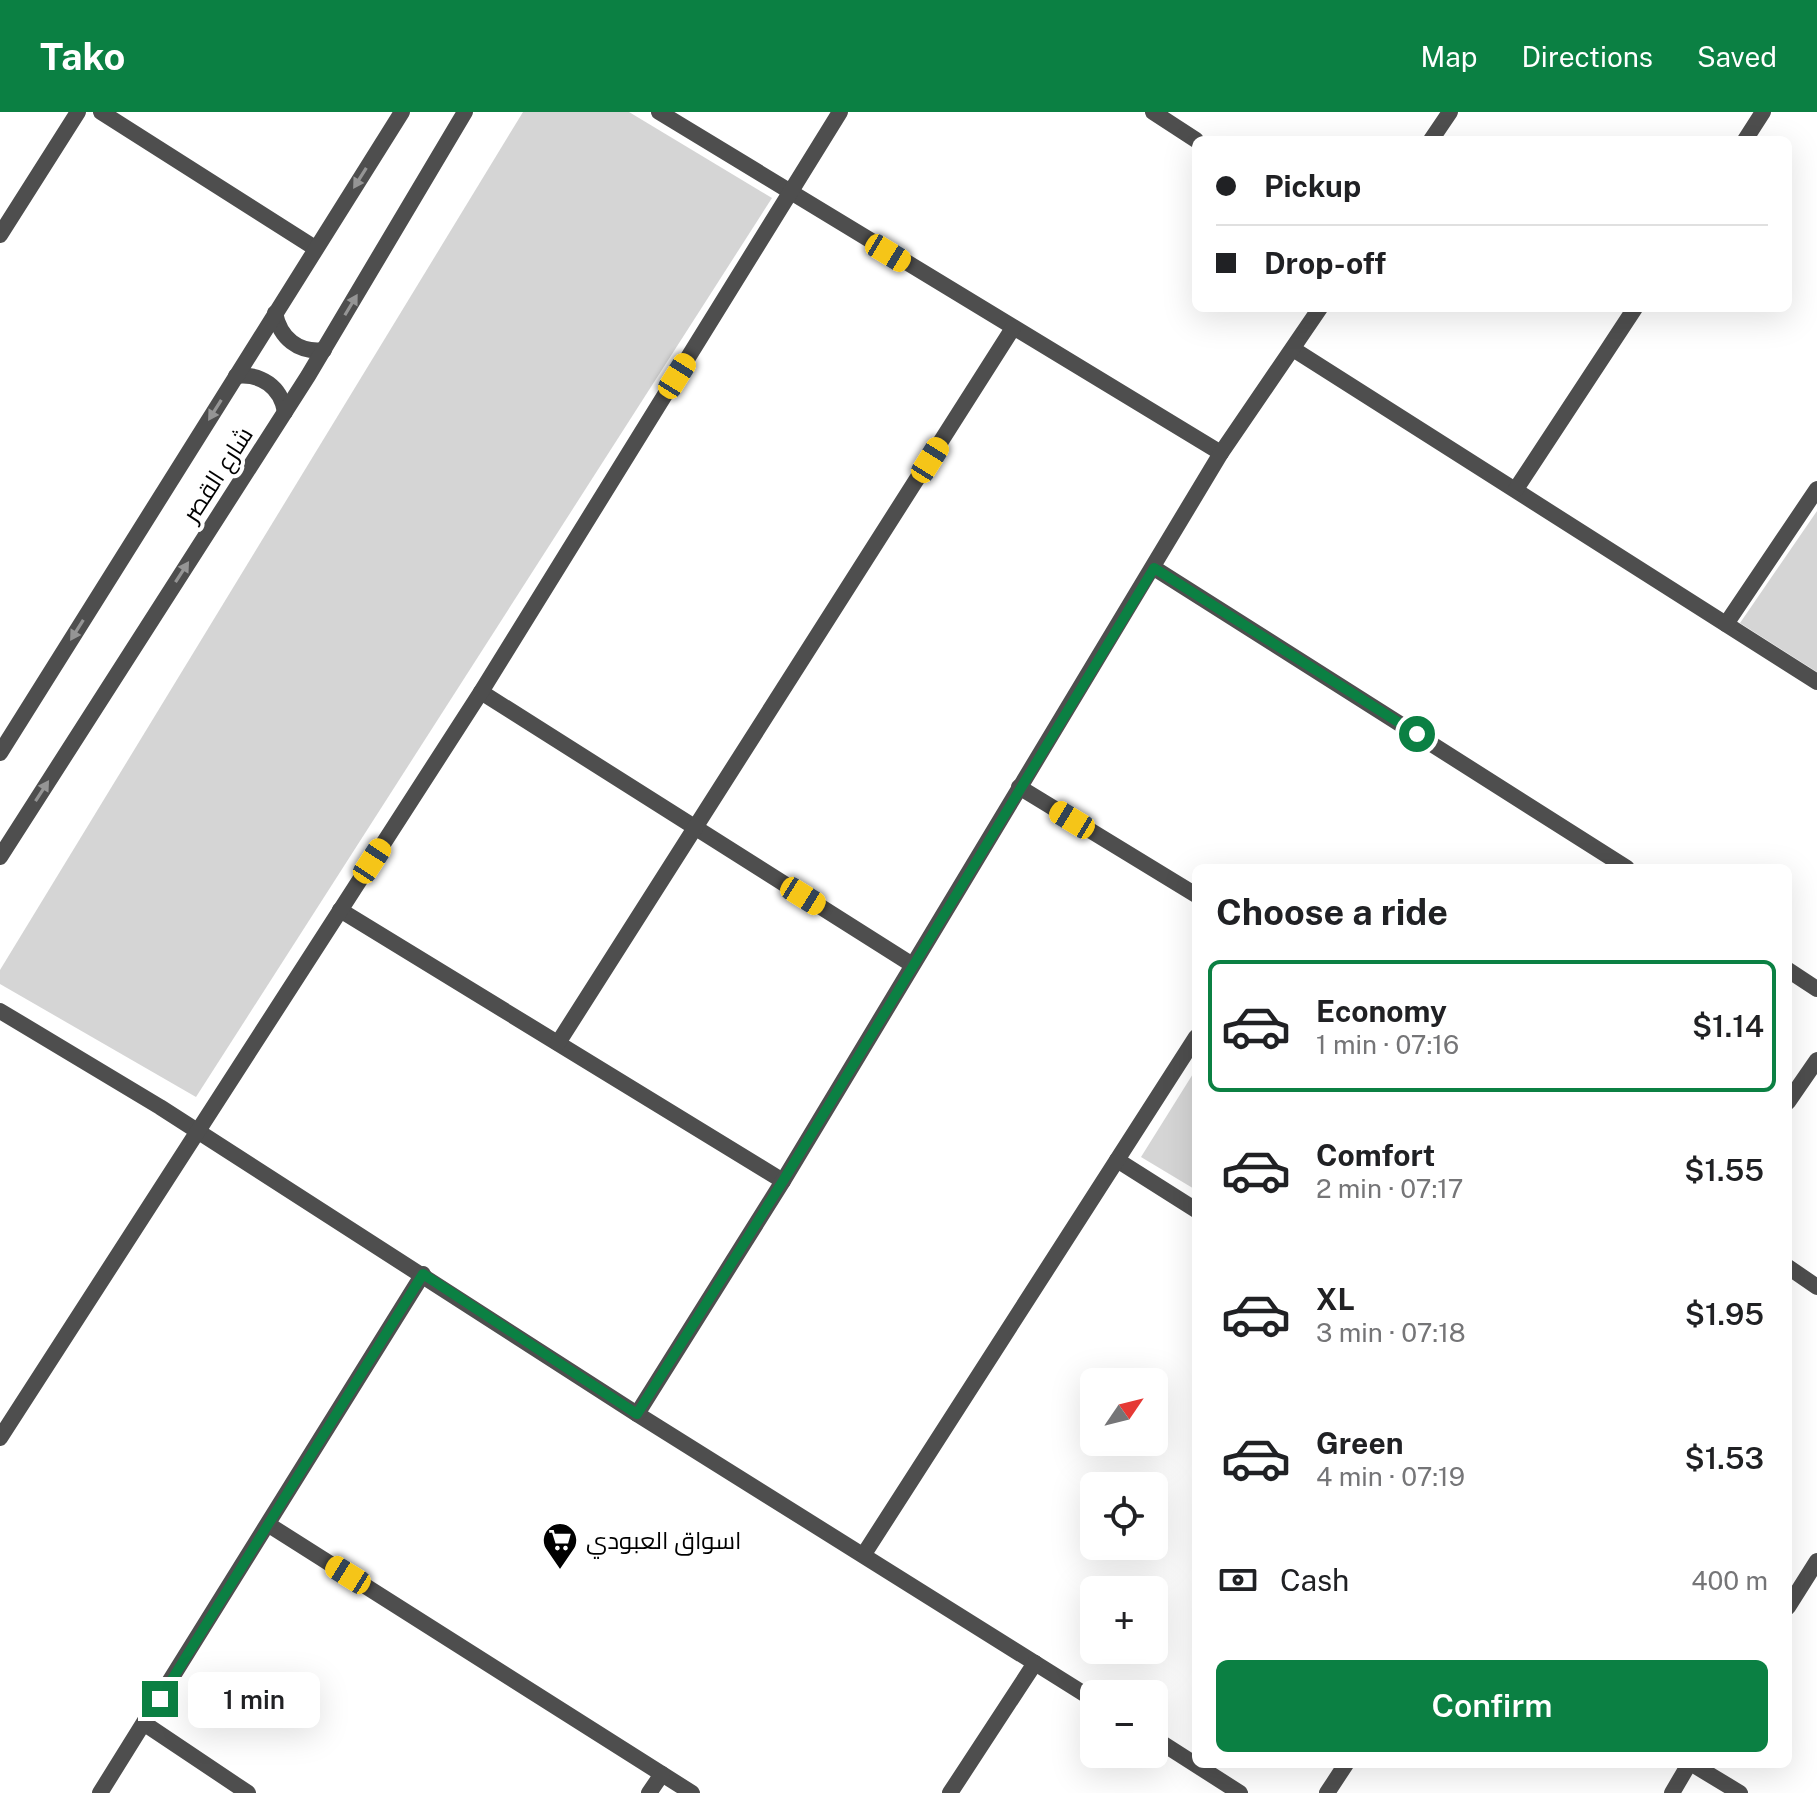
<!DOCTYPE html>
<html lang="en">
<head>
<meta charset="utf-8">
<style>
  body { margin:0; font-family:"Public Sans",Cairo,sans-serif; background:#f2f2f2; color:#202124; height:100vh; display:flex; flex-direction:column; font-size:30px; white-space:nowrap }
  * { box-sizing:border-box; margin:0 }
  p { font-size:26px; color:#757577 }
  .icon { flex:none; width:44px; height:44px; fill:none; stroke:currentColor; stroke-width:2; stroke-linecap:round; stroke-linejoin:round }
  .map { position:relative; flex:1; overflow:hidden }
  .drawer { position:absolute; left:1192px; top:752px; width:600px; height:904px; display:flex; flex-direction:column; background:#fff; border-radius:12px; box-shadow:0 8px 32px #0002 }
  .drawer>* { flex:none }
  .top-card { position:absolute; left:1192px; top:24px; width:600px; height:176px; border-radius:12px; box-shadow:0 8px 32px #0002; display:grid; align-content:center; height:176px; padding:0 24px; background:#fff }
  .needle { width:52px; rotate:55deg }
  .tools { position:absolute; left:1080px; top:1256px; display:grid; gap:16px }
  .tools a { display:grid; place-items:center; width:88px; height:88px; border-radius:12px; background:#fff; box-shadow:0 8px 32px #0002; font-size:40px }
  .end { position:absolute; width:36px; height:36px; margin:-18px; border:10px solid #0b8043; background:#fff; box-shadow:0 0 0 4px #fff }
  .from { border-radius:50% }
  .bubble { position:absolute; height:56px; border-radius:12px; background:#fff; box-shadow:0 8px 32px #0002; font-size:26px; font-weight:600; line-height:56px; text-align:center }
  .car { position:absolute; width:24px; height:48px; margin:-24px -12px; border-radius:10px; box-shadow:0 0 6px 2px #0007; background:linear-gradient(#f5c518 24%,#345 0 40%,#f5c518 0 76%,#345 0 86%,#f5c518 0) }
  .top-card b { display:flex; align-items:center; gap:28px; height:76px; font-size:30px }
  .top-card b+b { border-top:2px solid #e0e0e0 }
  .top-card i { width:20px; height:20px; background:#202124 }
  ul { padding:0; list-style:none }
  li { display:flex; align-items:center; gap:24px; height:132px; margin:0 16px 12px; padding:0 8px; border:4px solid transparent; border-radius:12px }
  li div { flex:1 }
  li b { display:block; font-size:30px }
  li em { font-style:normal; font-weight:600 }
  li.active { border-color:#0b8043 }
  li>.icon { width:72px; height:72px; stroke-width:1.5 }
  h2 { padding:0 24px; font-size:36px; line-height:96px }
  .pay { display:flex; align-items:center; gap:20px; height:88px; padding:0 24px; font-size:30px }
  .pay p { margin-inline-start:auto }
  .action { display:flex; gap:16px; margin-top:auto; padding:16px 24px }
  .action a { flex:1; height:92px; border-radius:12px; background:#0b8043; color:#fff; font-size:32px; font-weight:600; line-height:92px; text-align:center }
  header { display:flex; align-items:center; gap:48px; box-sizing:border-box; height:112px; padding:0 40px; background:#0b8043; color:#fff }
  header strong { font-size:38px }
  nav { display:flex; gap:44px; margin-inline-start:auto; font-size:28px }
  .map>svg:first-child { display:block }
  .green { fill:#d5d5d5 }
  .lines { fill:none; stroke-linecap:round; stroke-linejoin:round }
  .minor { stroke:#4e4e4e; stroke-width:16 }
  .tertiary { stroke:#4e4e4e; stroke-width:16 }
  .oneway { fill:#959595 }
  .route { stroke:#0b8043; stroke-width:10 }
  .labels { text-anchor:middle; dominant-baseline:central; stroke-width:8; stroke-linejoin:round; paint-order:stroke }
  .street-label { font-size:24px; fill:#000; stroke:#fff }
  .poi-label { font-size:24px; fill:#000; stroke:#fff; text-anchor:start }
</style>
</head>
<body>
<header>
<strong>Tako</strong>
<nav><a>Map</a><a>Directions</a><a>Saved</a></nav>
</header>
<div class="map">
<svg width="1817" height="1681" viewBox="0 0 1817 1681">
  <rect width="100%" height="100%" fill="#fff"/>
  <g class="green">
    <path d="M523,0H629L772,86L196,985L0,872V858Z"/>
    <path d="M1817,399V560L1740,511Z"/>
    <path d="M1196,957V1078L1141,1045Z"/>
  </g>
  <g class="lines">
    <g class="minor">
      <path d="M101,0L315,136"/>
      <path d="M659,0L1221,341"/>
      <path d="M1153,0L1196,28"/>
      <path d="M1431,28L1450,0"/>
      <path d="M1745,28L1763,0"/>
      <path d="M0,123L78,0"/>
      <path d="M1293,237L1817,570"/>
      <path d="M1516,377L1635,196"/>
      <path d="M1154,456L1627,756"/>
      <path d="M1726,512L1817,377"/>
      <path d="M481,580L911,852"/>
      <path d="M1019,675L1196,783"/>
      <path d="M340,798L783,1069"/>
      <path d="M1788,858L1817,877"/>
      <path d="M0,899L160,995L637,1302L1094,1588"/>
      <path d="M558,931L1013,216"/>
      <path d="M1788,990L1817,948"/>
      <path d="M1117,1048L1196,1098"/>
      <path d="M1788,1155L1817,1175"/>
      <path d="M637,1302L783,1069L1221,341L1320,196"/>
      <path d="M0,1326L481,580L840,0"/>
      <path d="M269,1413L692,1681"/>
      <path d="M864,1442L1196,925"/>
      <path d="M1788,1495L1817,1449"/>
      <path d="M145,1612L248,1681"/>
      <path d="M1154,1626L1240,1681"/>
      <path d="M1692,1652L1740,1681"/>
      <path d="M100,1681L423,1162"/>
      <path d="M649,1681L662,1662"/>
      <path d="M950,1681L1035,1551"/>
      <path d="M1327,1681L1346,1652"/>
      <path d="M1672,1681L1689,1652"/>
    </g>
    <g class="tertiary">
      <path d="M275,201C280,226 298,241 324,238"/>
      <path d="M236,264C261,261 281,275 285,300"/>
      <path d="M0,641L402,0"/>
      <path d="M0,745L308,264L465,0"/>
    </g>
  </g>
  <defs><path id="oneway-solid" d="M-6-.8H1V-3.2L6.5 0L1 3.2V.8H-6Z" transform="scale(2)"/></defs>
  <g class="oneway">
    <use href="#oneway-solid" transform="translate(360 66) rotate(122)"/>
    <use href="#oneway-solid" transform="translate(351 193) rotate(-59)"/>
    <use href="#oneway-solid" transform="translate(215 298) rotate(122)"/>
    <use href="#oneway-solid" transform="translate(182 460) rotate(-57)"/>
    <use href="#oneway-solid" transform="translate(77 518) rotate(122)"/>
    <use href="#oneway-solid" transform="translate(42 679) rotate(-57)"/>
  </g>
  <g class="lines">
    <path class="route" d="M160,1587L423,1162L637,1302L783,1069L1154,456L1417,622"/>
  </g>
  <defs>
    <g id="supermarket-pin" transform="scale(1.8)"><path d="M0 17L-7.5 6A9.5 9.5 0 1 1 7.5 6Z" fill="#000" stroke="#fff"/><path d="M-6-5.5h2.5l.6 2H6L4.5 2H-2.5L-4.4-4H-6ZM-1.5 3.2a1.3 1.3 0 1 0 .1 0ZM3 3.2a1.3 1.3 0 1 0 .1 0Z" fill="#fff"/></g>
  </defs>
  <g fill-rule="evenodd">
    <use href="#supermarket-pin" x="560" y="1428"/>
  </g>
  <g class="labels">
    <g class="street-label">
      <text transform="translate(217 362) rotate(-57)">شارع القصر</text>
    </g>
    <g class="poi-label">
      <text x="586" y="1428">اسواق العبودي</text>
    </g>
  </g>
</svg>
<div class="tools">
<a><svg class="needle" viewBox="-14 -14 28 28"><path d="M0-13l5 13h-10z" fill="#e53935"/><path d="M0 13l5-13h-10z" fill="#757577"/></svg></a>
<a><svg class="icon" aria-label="locate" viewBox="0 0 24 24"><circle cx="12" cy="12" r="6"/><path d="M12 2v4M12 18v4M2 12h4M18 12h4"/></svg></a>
<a>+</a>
<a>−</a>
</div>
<i class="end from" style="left:1417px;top:622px"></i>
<i class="end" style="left:160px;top:1587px"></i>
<div class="bubble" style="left:188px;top:1560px;width:132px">1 min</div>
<i class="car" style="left:888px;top:141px;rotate:121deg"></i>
<i class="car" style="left:677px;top:264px;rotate:32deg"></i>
<i class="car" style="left:930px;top:348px;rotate:32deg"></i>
<i class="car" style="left:1072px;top:708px;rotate:301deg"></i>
<i class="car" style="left:372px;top:749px;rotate:33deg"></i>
<i class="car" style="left:803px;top:784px;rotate:122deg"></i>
<i class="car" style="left:348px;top:1463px;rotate:302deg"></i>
<div class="top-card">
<b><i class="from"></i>Pickup</b>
<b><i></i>Drop-off</b>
</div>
<section class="drawer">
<h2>Choose a ride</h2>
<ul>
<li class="active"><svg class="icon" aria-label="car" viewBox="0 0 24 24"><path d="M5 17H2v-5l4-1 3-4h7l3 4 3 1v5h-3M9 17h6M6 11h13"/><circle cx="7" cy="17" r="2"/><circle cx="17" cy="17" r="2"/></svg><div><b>Economy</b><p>1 min · 07:16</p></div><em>$1.14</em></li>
<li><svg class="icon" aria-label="car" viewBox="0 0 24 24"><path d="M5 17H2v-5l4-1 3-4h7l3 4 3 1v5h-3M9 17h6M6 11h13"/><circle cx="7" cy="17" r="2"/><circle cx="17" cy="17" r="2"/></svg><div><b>Comfort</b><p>2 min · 07:17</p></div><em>$1.55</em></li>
<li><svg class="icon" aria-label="car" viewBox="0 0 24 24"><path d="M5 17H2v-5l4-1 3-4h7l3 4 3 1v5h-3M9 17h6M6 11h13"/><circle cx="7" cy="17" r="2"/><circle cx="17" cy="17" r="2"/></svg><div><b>XL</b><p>3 min · 07:18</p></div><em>$1.95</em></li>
<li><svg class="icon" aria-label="car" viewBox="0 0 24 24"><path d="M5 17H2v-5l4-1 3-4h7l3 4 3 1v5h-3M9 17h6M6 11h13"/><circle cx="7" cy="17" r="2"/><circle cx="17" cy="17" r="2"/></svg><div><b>Green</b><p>4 min · 07:19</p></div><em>$1.53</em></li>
</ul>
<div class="pay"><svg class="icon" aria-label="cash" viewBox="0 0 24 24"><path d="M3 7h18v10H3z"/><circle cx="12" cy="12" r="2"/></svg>Cash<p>400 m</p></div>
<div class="action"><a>Confirm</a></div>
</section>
</div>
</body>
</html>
